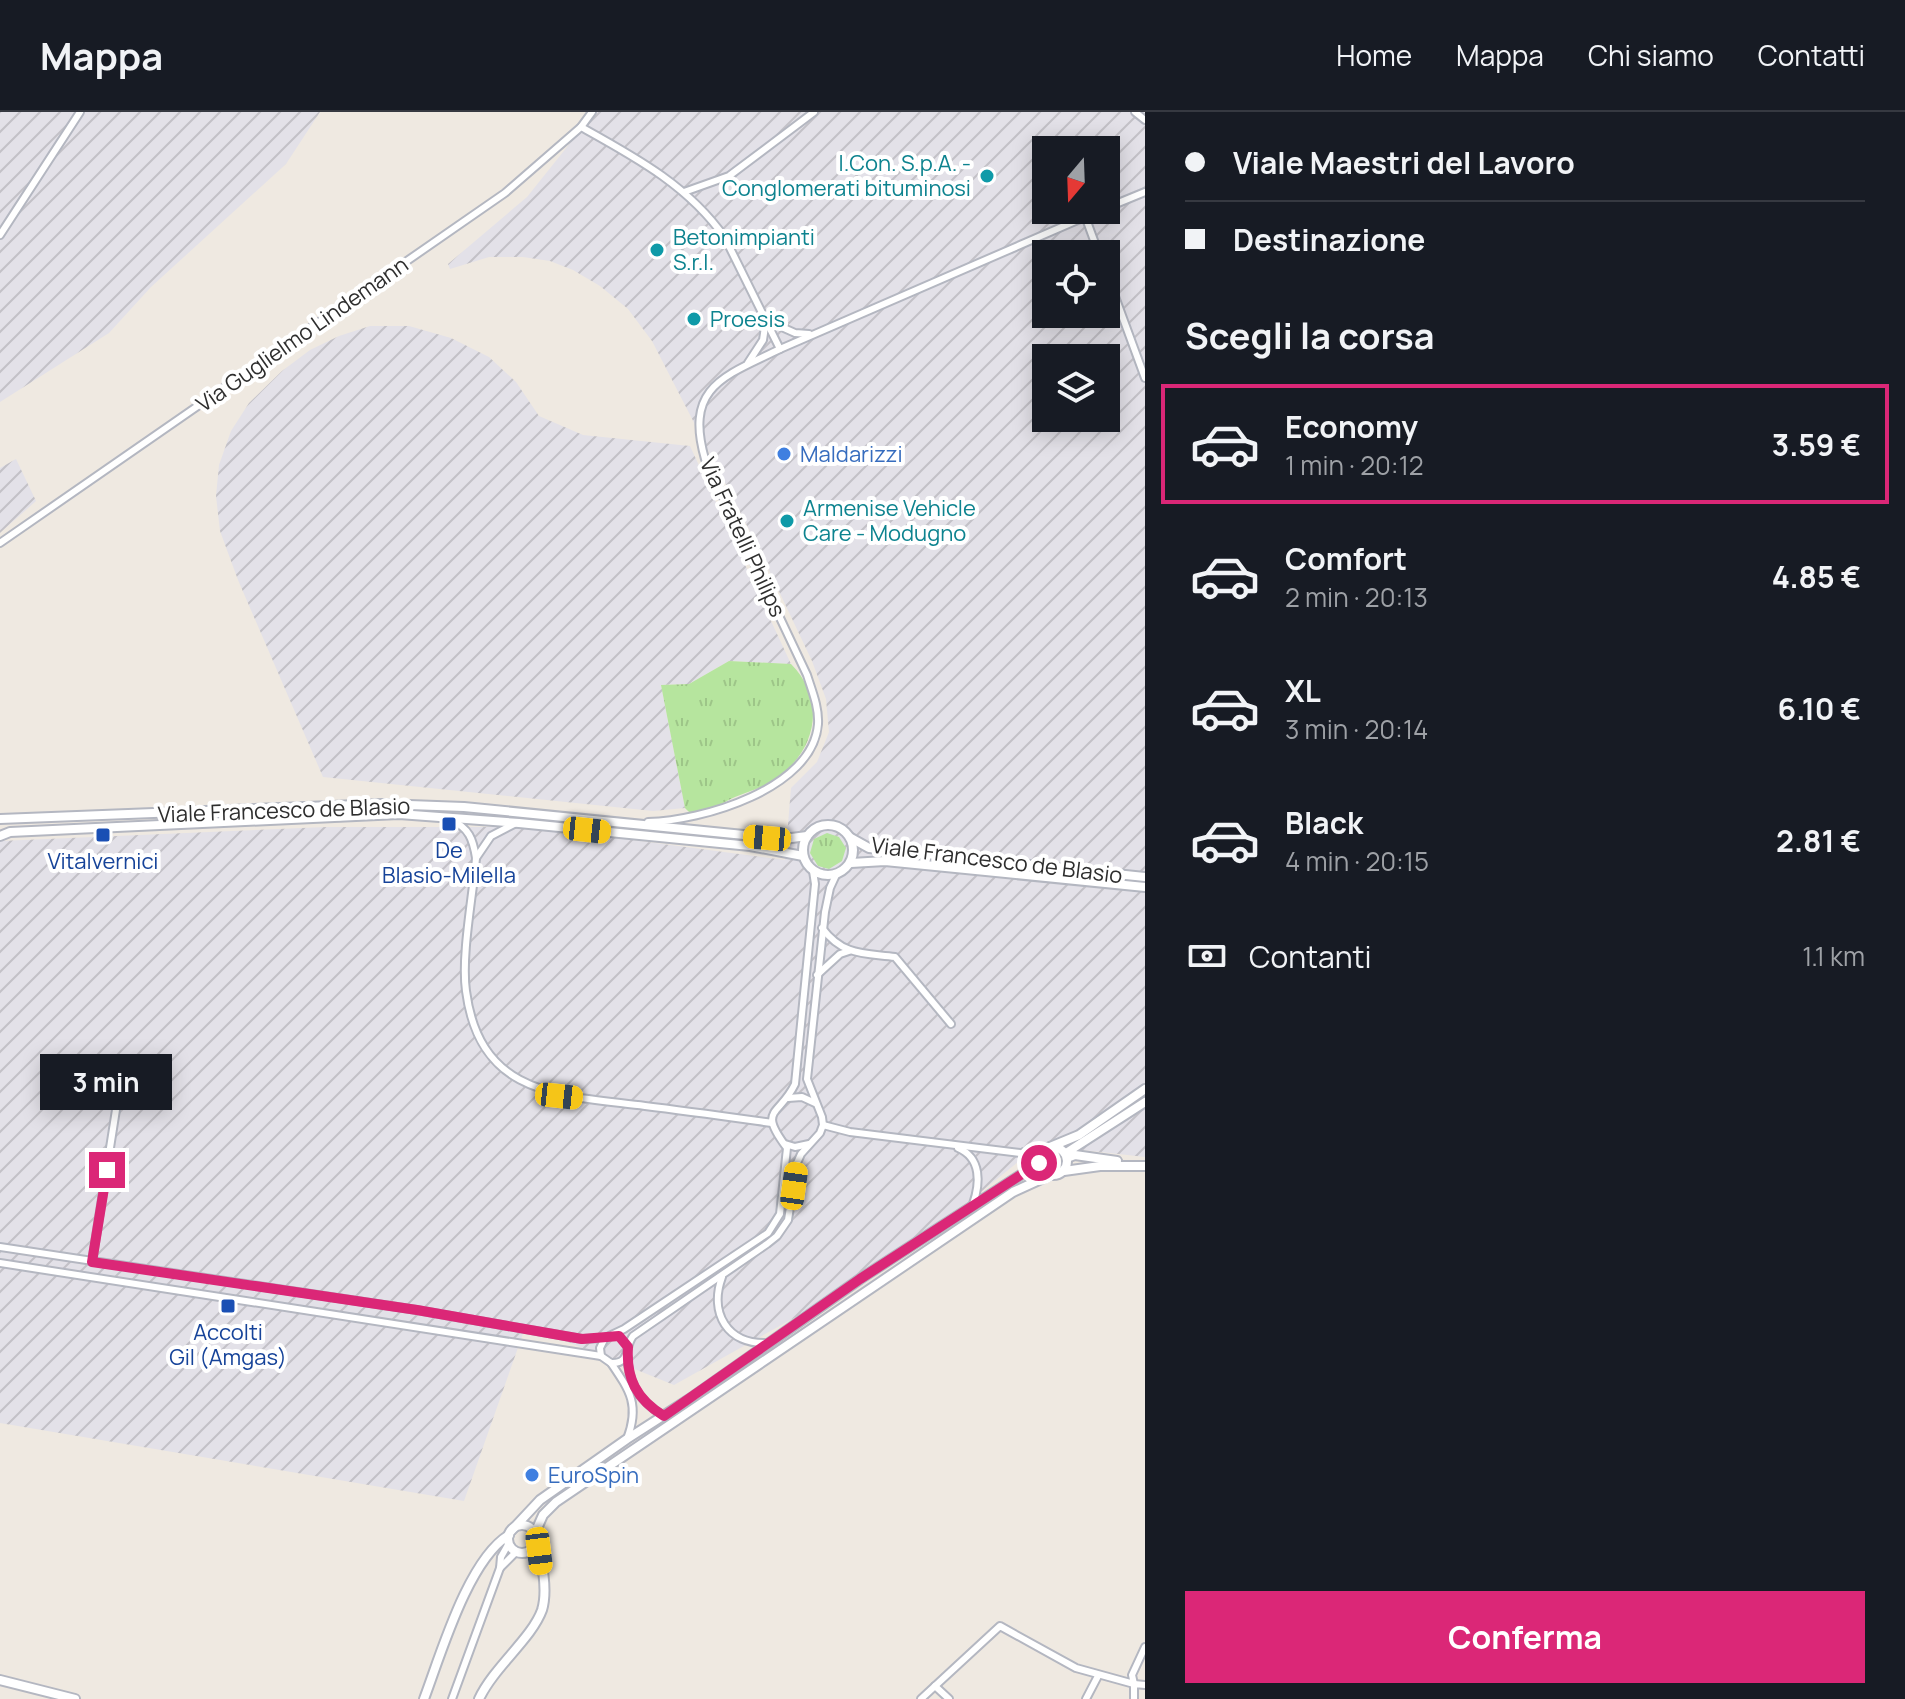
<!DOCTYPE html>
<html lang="it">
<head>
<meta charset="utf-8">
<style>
  body { margin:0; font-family:Manrope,sans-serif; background:#242831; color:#f1f3f6; height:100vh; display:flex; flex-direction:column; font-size:30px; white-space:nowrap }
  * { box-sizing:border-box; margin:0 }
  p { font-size:26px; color:#9ea1a6 }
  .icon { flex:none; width:44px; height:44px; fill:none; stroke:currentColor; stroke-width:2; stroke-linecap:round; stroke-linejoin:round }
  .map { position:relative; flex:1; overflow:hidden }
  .sheet { display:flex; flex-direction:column; background:#171b24; width:760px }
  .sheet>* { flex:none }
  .banner { display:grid; align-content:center; height:176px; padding:0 40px; background:#171b24 }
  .needle { width:52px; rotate:199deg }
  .buttons { position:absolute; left:1032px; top:24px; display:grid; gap:16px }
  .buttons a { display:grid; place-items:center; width:88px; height:88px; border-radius:0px; background:#171b24; box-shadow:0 4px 20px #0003; font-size:40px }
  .end { position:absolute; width:36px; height:36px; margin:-18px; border:10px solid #db2777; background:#fff; box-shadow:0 0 0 4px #fff }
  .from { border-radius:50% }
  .bubble { position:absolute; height:56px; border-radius:0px; background:#171b24; box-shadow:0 4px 20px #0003; font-size:26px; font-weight:700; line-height:56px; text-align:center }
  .car { position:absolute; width:24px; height:48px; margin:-24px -12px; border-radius:10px; box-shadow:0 0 6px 2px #0007; background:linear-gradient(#f5c518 24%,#345 0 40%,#f5c518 0 76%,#345 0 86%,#f5c518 0) }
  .banner b { display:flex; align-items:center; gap:28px; height:76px; font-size:30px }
  .banner b+b { border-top:2px solid #363941 }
  .banner i { width:20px; height:20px; background:#f1f3f6 }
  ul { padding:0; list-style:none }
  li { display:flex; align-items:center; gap:24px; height:120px; margin:0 16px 12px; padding:0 24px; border:4px solid transparent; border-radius:0px }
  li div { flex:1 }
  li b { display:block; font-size:30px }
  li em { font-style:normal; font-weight:700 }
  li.active { border-color:#db2777 }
  li>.icon { width:72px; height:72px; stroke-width:1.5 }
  h2 { padding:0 40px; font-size:36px; line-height:96px }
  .pay { display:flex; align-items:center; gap:20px; height:88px; padding:0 40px; font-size:30px }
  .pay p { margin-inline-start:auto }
  .cta { display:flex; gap:16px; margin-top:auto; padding:16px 40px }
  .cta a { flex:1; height:92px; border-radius:0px; background:#db2777; color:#fff; font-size:32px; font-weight:700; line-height:92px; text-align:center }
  header { display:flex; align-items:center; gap:48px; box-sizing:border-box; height:112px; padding:0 40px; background:#171b24; border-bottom:2px solid #363941 }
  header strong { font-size:38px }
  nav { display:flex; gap:44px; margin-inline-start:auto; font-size:28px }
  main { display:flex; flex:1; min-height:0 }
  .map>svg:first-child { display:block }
  .industrial { fill:url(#industrial-furrows); fill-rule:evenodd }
  .grass { fill:url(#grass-tufts) }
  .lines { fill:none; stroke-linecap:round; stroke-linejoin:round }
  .street-casing { stroke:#b4b7c1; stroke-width:10 }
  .secondary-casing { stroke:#b4b7c1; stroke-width:12 }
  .street { stroke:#fff; stroke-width:6 }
  .secondary { stroke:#fff; stroke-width:8 }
  .route { stroke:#db2777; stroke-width:10 }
  .culture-dot { fill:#0f9aa8; stroke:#fff; stroke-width:3 }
  .shop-dot { fill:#3f7fe0; stroke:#fff; stroke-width:3 }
  .transit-dot { fill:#1a4fb4; stroke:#fff; stroke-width:3 }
  .labels { text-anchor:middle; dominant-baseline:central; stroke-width:8; stroke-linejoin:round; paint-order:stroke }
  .culture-label { font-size:22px; fill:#0d838f; stroke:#fff; text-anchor:start }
  .street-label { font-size:22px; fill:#2e2e2e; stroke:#fff }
  .shop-label { font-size:22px; fill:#366cbe; stroke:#fff; text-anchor:start }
  .transit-label { font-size:22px; fill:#164399; stroke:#fff }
</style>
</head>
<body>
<header>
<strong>Mappa</strong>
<nav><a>Home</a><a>Mappa</a><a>Chi siamo</a><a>Contatti</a></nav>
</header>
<main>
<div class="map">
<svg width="1145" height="1587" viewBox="0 0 1145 1587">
  <defs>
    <pattern id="industrial-furrows" width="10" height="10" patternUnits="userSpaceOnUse" patternTransform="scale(2)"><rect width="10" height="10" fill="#e3e1e8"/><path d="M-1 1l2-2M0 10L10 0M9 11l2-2" fill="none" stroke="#c3c1c7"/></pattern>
    <pattern id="grass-tufts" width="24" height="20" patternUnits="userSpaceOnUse" patternTransform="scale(2)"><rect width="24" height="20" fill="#b6e59e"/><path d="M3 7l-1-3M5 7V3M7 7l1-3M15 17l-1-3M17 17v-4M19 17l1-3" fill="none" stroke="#9dc588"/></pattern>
  </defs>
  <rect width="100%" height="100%" fill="#efe9e1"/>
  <g class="industrial">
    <path d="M0,0H320L286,52L151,175L109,221L0,290Z"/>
    <path d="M595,0H1145V1045L1039,1033L976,1084L801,1202L674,1273L526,1213L464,1389L0,1311V729L326,715H533L785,748L791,676L817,650L829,620L826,587L812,549L758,435L652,229L628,197L600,174L573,158L550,149L523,145H489L450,157L448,152L527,85ZM1046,38H1106V98H1046ZM1046,142H1106V202H1046ZM1046,246H1106V306H1046Z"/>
    <path d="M370,214H409L451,226L489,245L516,270L539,304L583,323L690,334L791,552L729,549L689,572L661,573L685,696L653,699L323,665L238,468L220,419L216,384L219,353L231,319L249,291L282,259L310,238L339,224Z"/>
    <path d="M16,347L36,389L0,421V356Z"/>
  </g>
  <g class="grass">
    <path d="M729,549L791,552C826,587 817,635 780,664C767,674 750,679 735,685C724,690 708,701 695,701C690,702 689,700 685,696L661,573L689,572Z"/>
    <path d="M827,721L839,725L846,736L842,749L829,757L818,754L810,741L814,727Z"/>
  </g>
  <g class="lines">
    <g class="street-casing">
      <g id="street">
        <path d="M1135,0L1145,8"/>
        <path d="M581,15C635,45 689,74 725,126L780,237"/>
        <path d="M684,80L729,64L814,0"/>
        <path d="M1106,96L1145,80"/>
        <path d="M1085,104L1099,142"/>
        <path d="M0,123L80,0"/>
        <path d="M1106,160L1145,266"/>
        <path d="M748,251L763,228L766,208L795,221L809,222"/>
        <path d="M0,431L505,81L581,15L592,0"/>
        <path d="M451,708C469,716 473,727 476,746C473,784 461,843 466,879C480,985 560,983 645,994C687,999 729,1005 772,1011"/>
        <path d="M648,710C701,709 813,677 818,612C819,595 812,579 807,563L705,347C684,274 725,264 780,237L1101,98"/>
        <path d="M476,746L491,724L514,712"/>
        <path d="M822,816C843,844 864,841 895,845L951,912"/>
        <path d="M817,863L840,842L849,839"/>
        <path d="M788,986L802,985L815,991"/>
        <path d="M823,1013L850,1020L1020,1041L1039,1047"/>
        <path d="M785,1032L795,1035L809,1032"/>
        <path d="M958,1036C982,1046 980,1072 973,1092"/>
        <path d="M1024,1040L1046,1037"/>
        <path d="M0,1135L417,1198L582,1227L605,1226L624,1217L768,1121L780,1102L787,1036C757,996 779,1005 795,972L815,772L813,759"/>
        <path d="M92,1150L121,966"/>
        <path d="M0,1151L601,1244"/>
        <path d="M722,1165C709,1201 727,1233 768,1231"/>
        <path d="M605,1226L600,1236L601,1244L611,1251C631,1252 624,1236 633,1224L767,1132L777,1124L788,1108L797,1051L801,1042L820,1021L823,1013L822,1005L807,967L825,800L830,776L836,763"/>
        <path d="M627,1244C629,1272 639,1289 664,1304"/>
        <path d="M611,1251C630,1279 640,1293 627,1327"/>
        <path d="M500,1456L516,1440"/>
        <path d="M935,1574L949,1587"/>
        <path d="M452,1587L500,1456L501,1445L509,1431"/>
        <path d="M921,1587L1000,1514L1076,1556L1134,1572L1132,1563L1145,1535"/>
        <path d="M1086,1587L1098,1564"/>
        <path d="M1134,1587V1572L1145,1573"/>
      </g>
    </g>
    <g class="secondary-casing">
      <g id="secondary">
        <path d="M0,707L382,692L464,695L784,727L807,724"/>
        <circle cx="828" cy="738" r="25"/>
        <path d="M0,724L10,720L399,702L519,711L750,734L803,744"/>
        <path d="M851,726L869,736L1145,765"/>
        <path d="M851,751L885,749L1145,775"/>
        <circle cx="1053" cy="1049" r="14"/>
        <path d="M1050,1035L1079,1023L1145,977"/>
        <path d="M1066,1041L1145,990"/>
        <path d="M1067,1046L1075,1043L1117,1049"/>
        <path d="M1064,1059L1100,1054H1145"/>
        <circle cx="522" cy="1427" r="14"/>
        <path d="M511,1419L540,1388L627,1327L694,1284L860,1167L1039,1051"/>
        <path d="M535,1421L543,1403L556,1390L1013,1080L1050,1063"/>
        <path d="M0,1568L75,1587"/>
        <path d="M424,1587C441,1542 468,1448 509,1423"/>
        <path d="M479,1587C494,1555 532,1526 542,1498C548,1478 542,1448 536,1429"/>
      </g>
    </g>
    <use href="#street" class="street"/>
    <use href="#secondary" class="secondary"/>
  </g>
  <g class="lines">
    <path class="route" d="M107,1058L92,1150L417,1198L582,1227L619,1224L628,1235C626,1266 636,1287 664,1304L860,1167L1039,1051"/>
  </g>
  <g class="culture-dot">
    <circle cx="987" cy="64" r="8"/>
    <circle cx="657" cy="138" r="8"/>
    <circle cx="694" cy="207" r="8"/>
    <circle cx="787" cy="409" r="8"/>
  </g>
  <g class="shop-dot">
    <circle cx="784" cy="342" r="8"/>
    <circle cx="532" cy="1363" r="8"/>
  </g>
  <g class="transit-dot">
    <rect x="441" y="704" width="16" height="16" rx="4"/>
    <rect x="95" y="715" width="16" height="16" rx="4"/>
    <rect x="220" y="1186" width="16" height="16" rx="4"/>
  </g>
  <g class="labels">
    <g class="culture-label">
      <text x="971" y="51" text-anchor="end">I.Con. S.p.A. -<tspan x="971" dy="25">Conglomerati bituminosi</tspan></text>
      <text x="673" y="125">Betonimpianti<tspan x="673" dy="25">S.r.l.</tspan></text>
      <text x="710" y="207">Proesis</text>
      <text x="803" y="396">Armenise Vehicle<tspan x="803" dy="25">Care - Modugno</tspan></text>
    </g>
    <g class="street-label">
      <text transform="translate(302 222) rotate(-35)">Via Guglielmo Lindemann</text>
      <text transform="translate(743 425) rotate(65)">Via Fratelli Philips</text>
      <text transform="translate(284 698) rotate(-2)">Viale Francesco de Blasio</text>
      <text transform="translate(997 748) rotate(7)">Viale Francesco de Blasio</text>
    </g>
    <g class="shop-label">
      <text x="800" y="342">Maldarizzi</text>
      <text x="548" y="1363">EuroSpin</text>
    </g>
    <g class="transit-label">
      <text x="449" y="738">De<tspan x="449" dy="25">Blasio-Milella</tspan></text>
      <text x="103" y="749">Vitalvernici</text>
      <text x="228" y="1220">Accolti<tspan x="228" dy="25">Gil (Amgas)</tspan></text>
    </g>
  </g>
</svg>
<div class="buttons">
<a><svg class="needle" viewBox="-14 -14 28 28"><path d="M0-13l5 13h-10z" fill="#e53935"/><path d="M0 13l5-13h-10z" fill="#9ea1a6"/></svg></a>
<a><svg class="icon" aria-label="locate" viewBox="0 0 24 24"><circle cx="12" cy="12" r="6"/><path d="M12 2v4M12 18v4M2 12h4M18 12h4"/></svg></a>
<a><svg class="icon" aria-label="layers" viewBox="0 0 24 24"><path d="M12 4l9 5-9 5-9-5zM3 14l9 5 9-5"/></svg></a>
</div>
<i class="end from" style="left:1039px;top:1051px"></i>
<i class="end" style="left:107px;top:1058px"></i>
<div class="bubble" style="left:40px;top:942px;width:132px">3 min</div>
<i class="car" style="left:587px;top:718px;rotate:96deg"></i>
<i class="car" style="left:767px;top:726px;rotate:275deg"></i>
<i class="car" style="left:559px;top:984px;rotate:96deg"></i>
<i class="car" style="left:794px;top:1074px;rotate:8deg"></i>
<i class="car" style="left:539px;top:1439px;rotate:173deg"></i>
</div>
<section class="sheet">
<div class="banner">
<b><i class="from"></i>Viale Maestri del Lavoro</b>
<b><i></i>Destinazione</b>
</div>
<h2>Scegli la corsa</h2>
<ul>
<li class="active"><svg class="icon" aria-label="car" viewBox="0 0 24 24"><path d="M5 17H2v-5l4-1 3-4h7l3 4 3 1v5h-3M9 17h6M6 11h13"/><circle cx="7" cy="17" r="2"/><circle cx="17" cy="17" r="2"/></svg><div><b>Economy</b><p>1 min · 20:12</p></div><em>3.59 €</em></li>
<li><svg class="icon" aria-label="car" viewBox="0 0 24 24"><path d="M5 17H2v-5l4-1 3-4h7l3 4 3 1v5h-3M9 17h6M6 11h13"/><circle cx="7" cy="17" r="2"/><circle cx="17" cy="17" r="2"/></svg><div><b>Comfort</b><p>2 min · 20:13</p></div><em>4.85 €</em></li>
<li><svg class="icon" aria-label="car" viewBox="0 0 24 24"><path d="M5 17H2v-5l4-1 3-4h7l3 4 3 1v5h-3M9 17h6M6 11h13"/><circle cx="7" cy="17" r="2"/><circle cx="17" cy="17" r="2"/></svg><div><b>XL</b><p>3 min · 20:14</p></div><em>6.10 €</em></li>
<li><svg class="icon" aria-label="car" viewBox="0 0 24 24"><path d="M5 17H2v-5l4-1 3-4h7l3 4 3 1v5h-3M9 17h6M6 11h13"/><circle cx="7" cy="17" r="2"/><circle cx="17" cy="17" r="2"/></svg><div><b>Black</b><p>4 min · 20:15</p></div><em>2.81 €</em></li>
</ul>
<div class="pay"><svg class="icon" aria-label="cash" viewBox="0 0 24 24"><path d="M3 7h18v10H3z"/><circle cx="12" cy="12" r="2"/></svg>Contanti<p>1.1 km</p></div>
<div class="cta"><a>Conferma</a></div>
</section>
</main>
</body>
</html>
